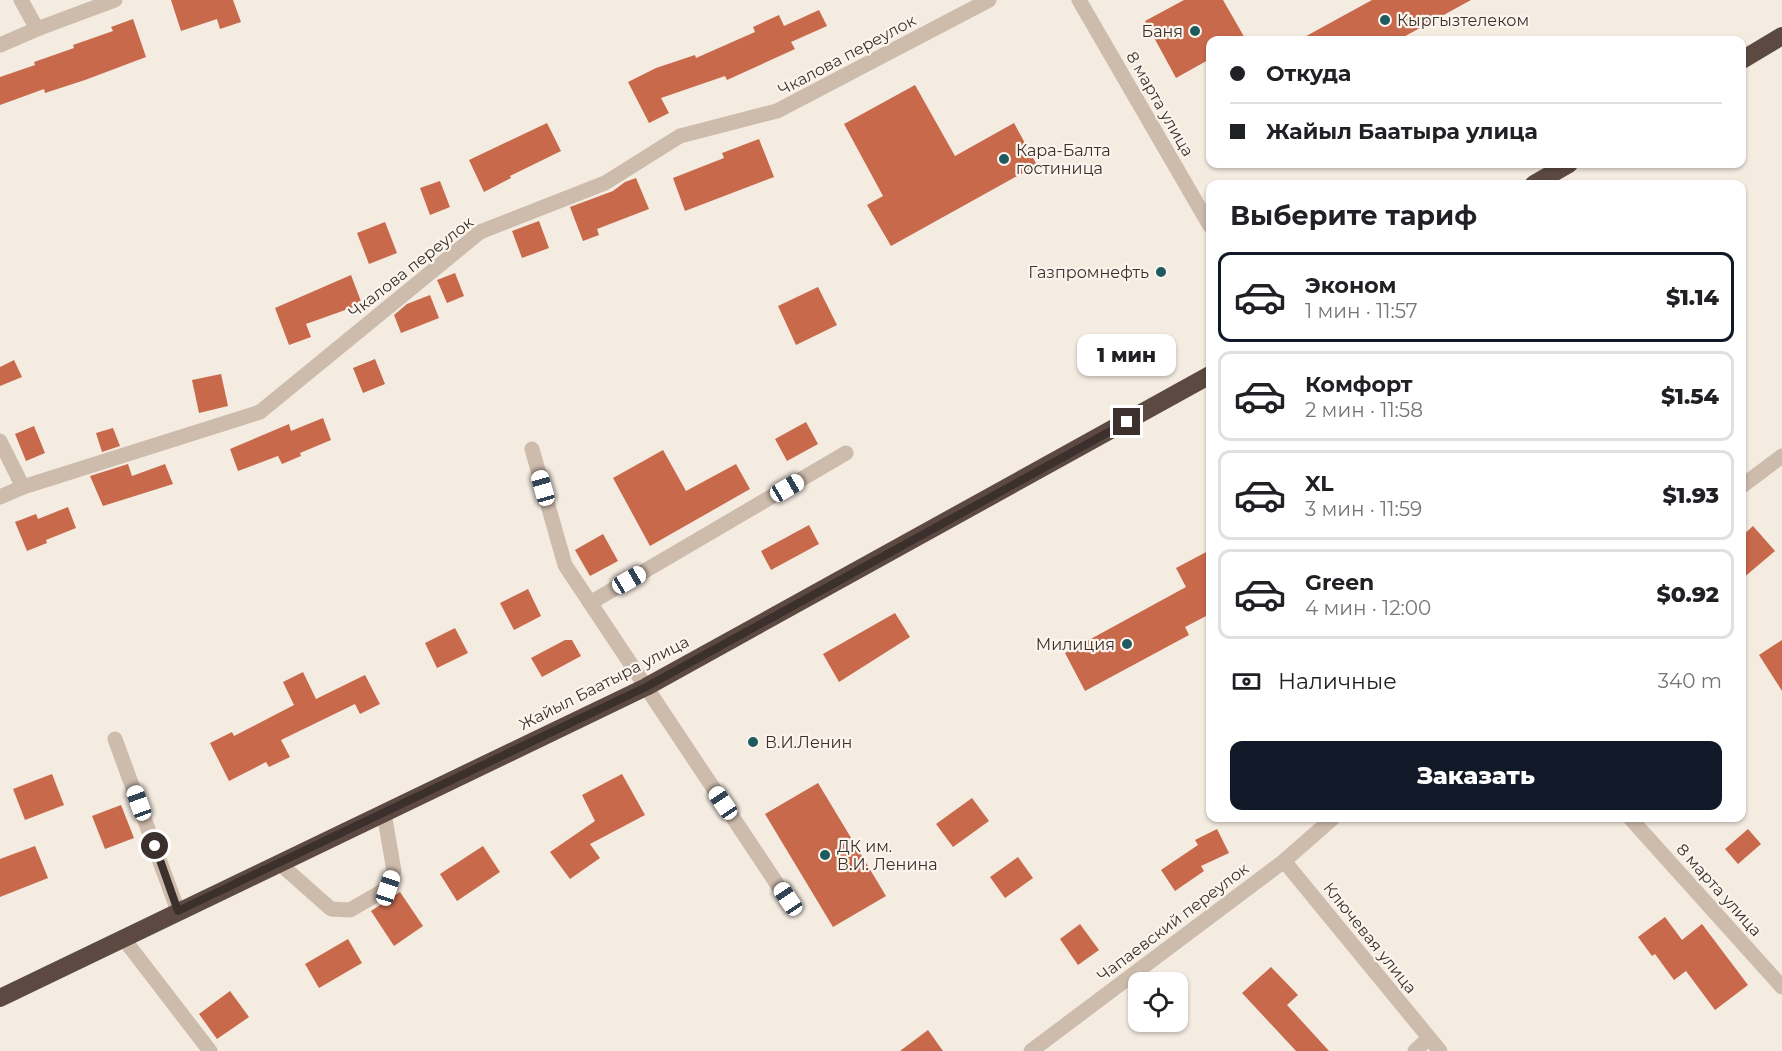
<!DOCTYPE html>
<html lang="ru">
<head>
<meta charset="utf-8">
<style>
  body { margin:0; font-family:Montserrat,sans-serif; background:#f2f2f2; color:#202124; height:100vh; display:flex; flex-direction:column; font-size:22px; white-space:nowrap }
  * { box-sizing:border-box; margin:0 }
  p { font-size:20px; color:#757577 }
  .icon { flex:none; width:33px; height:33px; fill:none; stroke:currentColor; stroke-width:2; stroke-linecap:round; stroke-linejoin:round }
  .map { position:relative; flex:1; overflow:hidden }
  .drawer { position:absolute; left:1206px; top:180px; width:540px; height:642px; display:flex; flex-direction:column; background:#fff; border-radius:12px; box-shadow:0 2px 4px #0004 }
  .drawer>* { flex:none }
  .banner { position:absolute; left:1206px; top:36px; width:540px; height:132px; border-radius:12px; box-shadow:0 2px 4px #0004; display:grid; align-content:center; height:132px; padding:0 24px; background:#fff }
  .controls { position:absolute; left:1128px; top:972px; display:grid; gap:12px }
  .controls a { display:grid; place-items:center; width:60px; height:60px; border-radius:12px; background:#fff; box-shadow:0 2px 4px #0004; font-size:30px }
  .end { position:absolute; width:27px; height:27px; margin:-14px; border:8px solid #3b302b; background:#fff; box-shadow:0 0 0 3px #fff }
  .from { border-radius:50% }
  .bubble { position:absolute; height:42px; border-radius:12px; background:#fff; box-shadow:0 2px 4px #0004; font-size:20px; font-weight:800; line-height:42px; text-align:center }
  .car { position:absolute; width:18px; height:36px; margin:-18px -9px; border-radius:8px; box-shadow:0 0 4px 2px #0007; background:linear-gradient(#fff 24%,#345 0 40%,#fff 0 76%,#345 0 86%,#fff 0) }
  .banner b { display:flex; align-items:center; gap:21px; height:57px; font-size:22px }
  .banner b+b { border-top:2px solid #e0e0e0 }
  .banner i { width:15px; height:15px; background:#202124 }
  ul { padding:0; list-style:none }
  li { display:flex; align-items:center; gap:18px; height:90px; margin:0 12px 9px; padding:0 12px; border:3px solid #e0e0e0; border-radius:12px }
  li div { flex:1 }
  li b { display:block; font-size:22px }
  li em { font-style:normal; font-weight:800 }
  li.active { border-color:#111827 }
  li>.icon { width:54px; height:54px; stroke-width:1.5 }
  h2 { padding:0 24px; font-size:27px; line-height:72px }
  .pay { display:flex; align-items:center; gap:15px; height:66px; padding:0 24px; font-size:22px }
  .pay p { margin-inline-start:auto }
  .button { display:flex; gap:12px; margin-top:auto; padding:12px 24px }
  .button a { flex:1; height:69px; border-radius:12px; background:#111827; color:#fff; font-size:24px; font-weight:800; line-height:69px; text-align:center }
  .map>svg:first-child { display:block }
  .building { fill:#c8694b }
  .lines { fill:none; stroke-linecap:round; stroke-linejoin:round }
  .minor { stroke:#cdbbac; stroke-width:15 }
  .highway { stroke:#5c4a42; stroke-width:18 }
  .route { stroke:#3b302b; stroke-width:8 }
  .poi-dot { fill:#1f5a5e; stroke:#fbf5ee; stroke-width:2 }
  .labels { text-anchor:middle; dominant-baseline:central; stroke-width:4.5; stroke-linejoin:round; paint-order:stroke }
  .poi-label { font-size:16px; fill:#3b302b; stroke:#fbf5ee; text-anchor:start }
  .street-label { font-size:16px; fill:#3b302b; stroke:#fbf5ee }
</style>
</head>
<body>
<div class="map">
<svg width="1782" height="1051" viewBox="0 0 1782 1051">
  <rect width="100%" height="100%" fill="#f4ebe1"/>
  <g class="building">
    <path d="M171,0H233L241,22L220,29L217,19L181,31Z"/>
    <path d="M1184,0H1223L1246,40H1210V59L1176,78L1145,21Z"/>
    <path d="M1372,0H1471L1398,40H1299Z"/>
    <path d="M819,10L827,26L791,42L795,49L727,80L725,76L661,98L669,113L649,123L628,82L656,68L695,55L696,58L755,32L753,27L779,15L784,26Z"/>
    <path d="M133,19L146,57L85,80L45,93L44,89L0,105V77L35,65L34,62L74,48L73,45L113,31L111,27Z"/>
    <path d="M915,85L955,156L1014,123L1037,165L891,246L867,205L883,196L844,124Z"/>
    <path d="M547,123L561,151L510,176L511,178L484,192L469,160Z"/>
    <path d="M759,139L774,177L685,211L673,178L724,158L722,153Z"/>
    <path d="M636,178L649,209L597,229L599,235L583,241L570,207L613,191L625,182Z"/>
    <path d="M440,181L450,207L430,215L420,188Z"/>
    <path d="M539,221L549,248L522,258L512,231Z"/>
    <path d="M385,222L397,253L369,264L357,233Z"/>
    <path d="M455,273L464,296L447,303L437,280Z"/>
    <path d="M351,275L362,304L306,324L311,337L289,345L275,308Z"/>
    <path d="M818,287L837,325L796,345L778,306Z"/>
    <path d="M430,295L439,318L401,333L394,315L407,304Z"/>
    <path d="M375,359L385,384L363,393L353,368Z"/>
    <path d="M14,360L22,377L0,386V367Z"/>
    <path d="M221,374L228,406L199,413L192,380Z"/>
    <path d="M323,418L331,440L300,453L301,456L282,464L278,456L238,471L230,449L289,424L291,431Z"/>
    <path d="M806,422L818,444L787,461L775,439Z"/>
    <path d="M34,426L45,453L26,461L15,434Z"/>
    <path d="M113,428L120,446L102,452L96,433Z"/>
    <path d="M663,450L686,491L736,464L750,489L650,546L613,478Z"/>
    <path d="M128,464L132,476L165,464L173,484L103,506L90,476Z"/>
    <path d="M68,507L76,528L46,540L47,543L27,551L15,522L36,514L38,519Z"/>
    <path d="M809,525L819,544L771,570L761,551Z"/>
    <path d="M1753,526L1775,551L1742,579V536Z"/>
    <path d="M603,534L618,561L590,576L575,550Z"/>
    <path d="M1210,550V614L1185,627L1189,635L1085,691L1065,653L1186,587L1176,568Z"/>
    <path d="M528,589L541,616L514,630L500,603Z"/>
    <path d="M895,613L910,637L839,682L823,654Z"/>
    <path d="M455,628L468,653L437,668L425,643Z"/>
    <path d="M565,640H572L581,656L542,677L531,658Z"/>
    <path d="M1782,640V691L1759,655Z"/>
    <path d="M303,672L316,699L365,675L380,704L360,714L355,704L281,740L290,757L269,767L266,762L229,781L210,743L232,732L234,736L294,705L283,682Z"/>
    <path d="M52,774L64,805L25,820L13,789Z"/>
    <path d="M622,774L645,815L590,844L600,858L570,879L550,852L595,821L582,795Z"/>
    <path d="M818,783L886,896L833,927L765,814Z"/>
    <path d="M972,798L989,821L953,847L936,824Z"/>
    <path d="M121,805L134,838L105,849L92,816Z"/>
    <path d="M1217,829L1229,853L1201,866L1204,871L1175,891L1161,870L1198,845L1195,840Z"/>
    <path d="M1748,829L1761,844L1738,864L1725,849Z"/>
    <path d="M35,846L48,878L0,897V859Z"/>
    <path d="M483,846L500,872L457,901L440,874Z"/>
    <path d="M1018,857L1033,878L1005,898L990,877Z"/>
    <path d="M400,892L423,926L394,946L371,911Z"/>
    <path d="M1665,917L1682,940L1702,924L1748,985L1715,1010L1686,971L1674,980L1655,954L1652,956L1638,937Z"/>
    <path d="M1080,924L1099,950L1078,965L1060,939Z"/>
    <path d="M348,939L362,963L319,988L305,964Z"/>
    <path d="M1271,967L1298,995L1287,1005L1329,1051H1296L1242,993Z"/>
    <path d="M230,991L249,1017L217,1039L199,1014Z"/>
    <path d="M928,1030L943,1051H900Z"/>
  </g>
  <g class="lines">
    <g class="minor">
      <path d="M21,0L37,29"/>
      <path d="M1079,0L1210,226"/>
      <path d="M0,45L37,29L115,0"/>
      <path d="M0,441L23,487"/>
      <path d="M532,449L565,565L787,899"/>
      <path d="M1742,486L1782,456"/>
      <path d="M0,497L23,487L260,412L480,232L605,183L680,136L777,111L989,0"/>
      <path d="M590,603L846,453"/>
      <path d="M115,739L178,911"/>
      <path d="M1630,818L1782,987"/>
      <path d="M1284,861L1440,1051"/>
      <path d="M279,863L331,909L350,910L388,888L394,871L384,813"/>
      <path d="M123,938L210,1051"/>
      <path d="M1031,1051L1284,861L1333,818"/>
      <path d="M1415,1051L1429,1038"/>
    </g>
    <g class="highway">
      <path d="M1742,60L1782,36"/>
      <path d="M1534,184L1569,164"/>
      <path d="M0,998L646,687L1210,375"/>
    </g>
  </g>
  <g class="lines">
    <path class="route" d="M155,846L178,911L646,687L1127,422"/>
  </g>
  <g class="poi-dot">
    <circle cx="1385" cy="20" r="6"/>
    <circle cx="1195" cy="31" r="6"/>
    <circle cx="1004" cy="159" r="6"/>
    <circle cx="1161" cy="272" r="6"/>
    <circle cx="1127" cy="644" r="6"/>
    <circle cx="753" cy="742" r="6"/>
    <circle cx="825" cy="855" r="6"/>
  </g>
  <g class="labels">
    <g class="poi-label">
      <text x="1397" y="20">Кыргызтелеком</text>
      <text x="1183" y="31" text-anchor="end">Баня</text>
      <text x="1016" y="150">Кара-Балта<tspan x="1016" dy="18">гостиница</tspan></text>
      <text x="1149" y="272" text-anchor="end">Газпромнефть</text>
      <text x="1115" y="644" text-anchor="end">Милиция</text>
      <text x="765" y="742">В.И.Ленин</text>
      <text x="837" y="846">ДК им.<tspan x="837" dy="18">В.И. Ленина</tspan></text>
    </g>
    <g class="street-label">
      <text transform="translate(847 55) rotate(-28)">Чкалова переулок</text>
      <text transform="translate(1160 104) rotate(60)">8 марта улица</text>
      <text transform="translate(411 267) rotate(-38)">Чкалова переулок</text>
      <text transform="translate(604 683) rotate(-27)">Жайыл Баатыра улица</text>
      <text transform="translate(1719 890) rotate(48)">8 марта улица</text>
      <text transform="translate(1173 922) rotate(-37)">Чапаевский переулок</text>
      <text transform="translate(1370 938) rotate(51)">Ключевая улица</text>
    </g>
  </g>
</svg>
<div class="controls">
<a><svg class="icon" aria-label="locate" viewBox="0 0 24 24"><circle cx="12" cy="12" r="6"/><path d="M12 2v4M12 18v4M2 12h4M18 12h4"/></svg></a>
</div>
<i class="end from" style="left:155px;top:846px"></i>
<i class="end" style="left:1127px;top:422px"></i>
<div class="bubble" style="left:1077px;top:334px;width:99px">1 мин</div>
<i class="car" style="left:543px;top:488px;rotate:344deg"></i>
<i class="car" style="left:787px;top:488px;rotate:60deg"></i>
<i class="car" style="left:629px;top:580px;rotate:60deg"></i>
<i class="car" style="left:139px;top:803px;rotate:340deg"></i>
<i class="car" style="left:723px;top:803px;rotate:326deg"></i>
<i class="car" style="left:388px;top:888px;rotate:18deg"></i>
<i class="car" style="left:788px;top:899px;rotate:326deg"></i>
<div class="banner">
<b><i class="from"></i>Откуда</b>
<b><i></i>Жайыл Баатыра улица</b>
</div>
<section class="drawer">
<h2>Выберите тариф</h2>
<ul>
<li class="active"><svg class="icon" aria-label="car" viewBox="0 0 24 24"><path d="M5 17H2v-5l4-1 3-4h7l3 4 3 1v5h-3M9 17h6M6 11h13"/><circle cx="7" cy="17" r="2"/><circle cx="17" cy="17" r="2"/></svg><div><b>Эконом</b><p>1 мин · 11:57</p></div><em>$1.14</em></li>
<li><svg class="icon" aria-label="car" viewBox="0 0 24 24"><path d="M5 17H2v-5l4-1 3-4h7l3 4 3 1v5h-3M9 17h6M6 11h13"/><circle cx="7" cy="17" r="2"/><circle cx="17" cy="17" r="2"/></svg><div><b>Комфорт</b><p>2 мин · 11:58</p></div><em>$1.54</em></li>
<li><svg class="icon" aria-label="car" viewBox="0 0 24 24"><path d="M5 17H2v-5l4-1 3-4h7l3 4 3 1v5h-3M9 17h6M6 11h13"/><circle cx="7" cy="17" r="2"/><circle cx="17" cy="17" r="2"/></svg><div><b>XL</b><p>3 мин · 11:59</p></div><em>$1.93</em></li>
<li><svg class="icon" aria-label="car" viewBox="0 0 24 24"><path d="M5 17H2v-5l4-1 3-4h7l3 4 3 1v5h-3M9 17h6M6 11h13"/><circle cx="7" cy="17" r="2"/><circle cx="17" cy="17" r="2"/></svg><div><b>Green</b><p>4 мин · 12:00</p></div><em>$0.92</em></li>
</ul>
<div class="pay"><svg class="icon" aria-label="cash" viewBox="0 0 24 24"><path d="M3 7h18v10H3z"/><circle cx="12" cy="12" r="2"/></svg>Наличные<p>340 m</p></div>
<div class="button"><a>Заказать</a></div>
</section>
</div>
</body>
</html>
